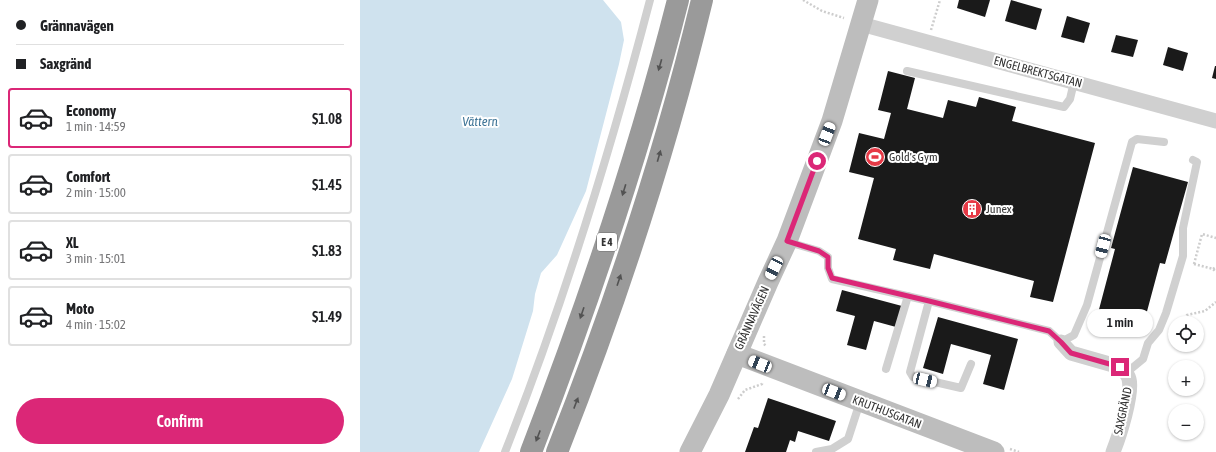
<!DOCTYPE html>
<html lang="en">
<head>
<meta charset="utf-8">
<style>
  body { margin:0; font-family:"Asap Condensed",sans-serif; background:#f2f2f2; color:#202124; height:100vh; display:flex; flex-direction:column; font-size:15px; white-space:nowrap }
  * { box-sizing:border-box; margin:0 }
  p { font-size:13px; color:#757577 }
  .icon { flex:none; width:22px; height:22px; fill:none; stroke:currentColor; stroke-width:2; stroke-linecap:round; stroke-linejoin:round }
  .map { position:relative; flex:1; overflow:hidden }
  .details { display:flex; flex-direction:column; background:#fff; width:360px }
  .details>* { flex:none }
  .guide { display:grid; align-content:center; height:88px; padding:0 16px; background:#fff }
  .controls { position:absolute; left:808px; top:316px; display:grid; gap:8px }
  .controls a { display:grid; place-items:center; width:36px; height:36px; border-radius:50%; background:#fff; box-shadow:0 1px 3px #0004; font-size:20px }
  .end { position:absolute; width:18px; height:18px; margin:-9px; border:5px solid #db2777; background:#fff; box-shadow:0 0 0 2px #fff }
  .from { border-radius:50% }
  .bubble { position:absolute; height:28px; border-radius:14px; background:#fff; box-shadow:0 1px 3px #0004; font-size:13px; font-weight:600; line-height:28px; text-align:center }
  .car { position:absolute; width:12px; height:24px; margin:-12px -6px; border-radius:5px; box-shadow:0 0 3px 1px #0007; background:linear-gradient(#fff 24%,#345 0 40%,#fff 0 76%,#345 0 86%,#fff 0) }
  .guide b { display:flex; align-items:center; gap:14px; height:38px; font-size:15px }
  .guide b+b { border-top:1px solid #e0e0e0 }
  .guide i { width:10px; height:10px; background:#202124 }
  ul { padding:0; list-style:none }
  li { display:flex; align-items:center; gap:12px; height:60px; margin:0 8px 6px; padding:0 8px; border:2px solid #e0e0e0; border-radius:4px }
  li div { flex:1 }
  li b { display:block; font-size:15px }
  li em { font-style:normal; font-weight:600 }
  li.active { border-color:#db2777 }
  li>.icon { width:36px; height:36px; stroke-width:1.5 }
  .primary-button { display:flex; gap:8px; margin-top:auto; padding:8px 16px }
  .primary-button a { flex:1; height:46px; border-radius:24px; background:#db2777; color:#fff; font-size:16px; font-weight:600; line-height:46px; text-align:center }
  main { display:flex; flex:1; min-height:0 }
  .map>svg:first-child { display:block }
  .water { fill:#cfe2ee }
  .building { fill:#1a1a1a }
  .lines { fill:none; stroke-linecap:round; stroke-linejoin:round }
  .path { stroke:#cdcdcd; stroke-width:2.5; stroke-dasharray:2 2; stroke-linecap:butt }
  .service { stroke:#d0d0d0; stroke-width:8 }
  .minor { stroke:#d0d0d0; stroke-width:15 }
  .secondary { stroke:#bdbdbd; stroke-width:21 }
  .motorway { stroke:#9a9a9a; stroke-width:22 }
  .oneway { fill:#525252 }
  .route { stroke:#db2777; stroke-width:5 }
  .labels { text-anchor:middle; dominant-baseline:central; stroke-width:4; stroke-linejoin:round; paint-order:stroke }
  .shield { fill:#fff; stroke:#707070; stroke-width:1 }
  .shield-label { font-size:11px; font-weight:bold; fill:#333 }
  .street-label { font-size:12px; fill:#333; stroke:#fff }
  .poi-label { font-size:12px; fill:#333; stroke:#fff; text-anchor:start }
  .water-label { font-size:13px; font-style:italic; fill:#3f7597; stroke:#fff }
</style>
</head>
<body>
<main>
<section class="details">
<div class="guide">
<b><i class="from"></i>Grännavägen</b>
<b><i></i>Saxgränd</b>
</div>
<ul>
<li class="active"><svg class="icon" aria-label="car" viewBox="0 0 24 24"><path d="M5 17H2v-5l4-1 3-4h7l3 4 3 1v5h-3M9 17h6M6 11h13"/><circle cx="7" cy="17" r="2"/><circle cx="17" cy="17" r="2"/></svg><div><b>Economy</b><p>1 min · 14:59</p></div><em>$1.08</em></li>
<li><svg class="icon" aria-label="car" viewBox="0 0 24 24"><path d="M5 17H2v-5l4-1 3-4h7l3 4 3 1v5h-3M9 17h6M6 11h13"/><circle cx="7" cy="17" r="2"/><circle cx="17" cy="17" r="2"/></svg><div><b>Comfort</b><p>2 min · 15:00</p></div><em>$1.45</em></li>
<li><svg class="icon" aria-label="car" viewBox="0 0 24 24"><path d="M5 17H2v-5l4-1 3-4h7l3 4 3 1v5h-3M9 17h6M6 11h13"/><circle cx="7" cy="17" r="2"/><circle cx="17" cy="17" r="2"/></svg><div><b>XL</b><p>3 min · 15:01</p></div><em>$1.83</em></li>
<li><svg class="icon" aria-label="car" viewBox="0 0 24 24"><path d="M5 17H2v-5l4-1 3-4h7l3 4 3 1v5h-3M9 17h6M6 11h13"/><circle cx="7" cy="17" r="2"/><circle cx="17" cy="17" r="2"/></svg><div><b>Moto</b><p>4 min · 15:02</p></div><em>$1.49</em></li>
</ul>
<div class="primary-button"><a>Confirm</a></div>
</section>
<div class="map">
<svg width="856" height="452" viewBox="0 0 856 452">
  <rect width="100%" height="100%" fill="#fff"/>
  <path class="water" d="M0,0H243L261,22L264,40L259,64L226,191L197,255L181,273L175,294L173,311L152,379L119,452H0Z"/>
  <g class="building">
    <path d="M599,0H630L625,17L597,8Z"/>
    <path d="M651,0L682,9L676,30L645,21Z"/>
    <path d="M707,16L730,23L724,43L701,37Z"/>
    <path d="M756,35L778,40L773,57L751,52Z"/>
    <path d="M808,47L828,53L823,71L803,65Z"/>
    <path d="M855,66H856V79L852,78Z"/>
    <path d="M528,71L555,78L547,109L583,118L588,100L616,107L619,97L656,107L652,121L735,143L693,302L670,297L674,281L574,254L570,269L533,260L536,249L498,239L514,178L489,172L499,133L524,139L531,113L518,110Z"/>
    <path d="M773,167L828,182L805,264L800,263L782,330L737,317L755,249L751,248Z"/>
    <path d="M482,290L542,306L536,327L514,321L506,350L487,345L495,316L476,311Z"/>
    <path d="M578,317L658,339L644,390L623,384L631,355L591,344L583,374L563,368Z"/>
    <path d="M408,398L476,421L469,441L438,431L435,442L430,440L426,452H385L394,427L398,428Z"/>
  </g>
  <g class="lines">
    <g class="path">
      <path d="M443,0L462,11L484,18"/>
      <path d="M571,30L580,0"/>
      <path d="M834,264L842,234L856,238"/>
      <path d="M834,264L853,269L856,272"/>
      <path d="M853,269L856,267"/>
      <path d="M824,323L827,315L845,311L856,302"/>
      <path d="M404,336V344L406,346"/>
      <path d="M378,399L385,390L402,384V383"/>
      <path d="M650,449L659,452"/>
    </g>
    <g class="service">
      <path d="M547,71L704,107L710,99L714,82"/>
      <path d="M428,242L459,251L468,257V268L472,279L569,301L689,331L701,342L714,335L727,305L772,142L777,139L804,142"/>
      <path d="M569,301L550,372L553,377L601,388L611,364"/>
      <path d="M526,369L548,296"/>
      <path d="M766,373L783,359L788,343L799,330L806,313L823,256V228L837,162L833,160"/>
      <path d="M145,452C203,305 250,153 290,0"/>
      <path d="M456,452L472,449L488,439L500,402"/>
    </g>
    <g class="minor">
      <path d="M501,24L856,121"/>
      <path d="M701,342L711,353L760,367C764,371 768,374 769,379C773,394 759,437 753,452"/>
    </g>
    <g class="secondary">
      <path d="M377,354L634,452"/>
      <path d="M330,452L359,395L408,282L427,241L472,121L508,0"/>
    </g>
    <g class="motorway">
      <path d="M171,452C228,304 279,154 318,0"/>
      <path d="M197,452C255,305 305,154 342,0"/>
    </g>
  </g>
  <defs><path id="oneway-solid" d="M-6-.8H1V-3.2L6.5 0L1 3.2V.8H-6Z"/></defs>
  <g class="oneway">
    <use href="#oneway-solid" transform="translate(300 65) rotate(106)"/>
    <use href="#oneway-solid" transform="translate(299 156) rotate(-74)"/>
    <use href="#oneway-solid" transform="translate(264 190) rotate(107)"/>
    <use href="#oneway-solid" transform="translate(259 280) rotate(-71)"/>
    <use href="#oneway-solid" transform="translate(222 313) rotate(109)"/>
    <use href="#oneway-solid" transform="translate(216 403) rotate(-69)"/>
    <use href="#oneway-solid" transform="translate(178 436) rotate(111)"/>
  </g>
  <g class="lines">
    <path class="route" d="M457,161L427,241L459,251L468,257V268L472,278L569,301L689,331L701,342L711,353L760,367"/>
  </g>
  <defs>
    <g id="stadium-disc" transform="scale(1)"><circle r="9.5" fill="#e63946" stroke="#fff"/><path d="M0-5a6.5 5 0 1 0 0 10a6.5 5 0 1 0 0-10ZM-3.5-1.8h7v3.6h-7Z" fill="#fff"/></g>
    <g id="building-disc" transform="scale(1)"><circle r="9.5" fill="#e63946" stroke="#fff"/><path d="M-4-6H4V6H1V3H-1V6H-4ZM-2.5-4.3h1.7v1.8h-1.7ZM.8-4.3h1.7v1.8H.8ZM-2.5-1h1.7V.8h-1.7ZM.8-1h1.7V.8H.8Z" fill="#fff"/></g>
  </defs>
  <g fill-rule="evenodd">
    <use href="#stadium-disc" x="515" y="157"/>
    <use href="#building-disc" x="612" y="209"/>
  </g>
  <g class="labels">
    <rect class="shield" x="237" y="233" width="20" height="18" rx="3"/>
    <g class="shield-label">
      <text x="247" y="242">E 4</text>
    </g>
    <g class="street-label">
      <text transform="translate(678 72) rotate(15)">ENGELBREKTSGATAN</text>
      <text transform="translate(392 318) rotate(-66)">GRÄNNAVÄGEN</text>
      <text transform="translate(763 411) rotate(-78)">SAXGRÄND</text>
      <text transform="translate(527 412) rotate(21)">KRUTHUSGATAN</text>
    </g>
    <g class="poi-label">
      <text x="529" y="157">Gold's Gym</text>
      <text x="626" y="209">Junex</text>
    </g>
    <g class="water-label">
      <text x="120" y="121">Vättern</text>
    </g>
  </g>
</svg>
<div class="controls">
<a><svg class="icon" aria-label="locate" viewBox="0 0 24 24"><circle cx="12" cy="12" r="6"/><path d="M12 2v4M12 18v4M2 12h4M18 12h4"/></svg></a>
<a>+</a>
<a>−</a>
</div>
<i class="end from" style="left:457px;top:161px"></i>
<i class="end" style="left:760px;top:367px"></i>
<div class="bubble" style="left:727px;top:309px;width:66px">1 min</div>
<i class="car" style="left:467px;top:134px;rotate:21deg"></i>
<i class="car" style="left:743px;top:246px;rotate:195deg"></i>
<i class="car" style="left:414px;top:268px;rotate:206deg"></i>
<i class="car" style="left:400px;top:364px;rotate:292deg"></i>
<i class="car" style="left:565px;top:380px;rotate:103deg"></i>
<i class="car" style="left:474px;top:392px;rotate:111deg"></i>
</div>
</main>
</body>
</html>
